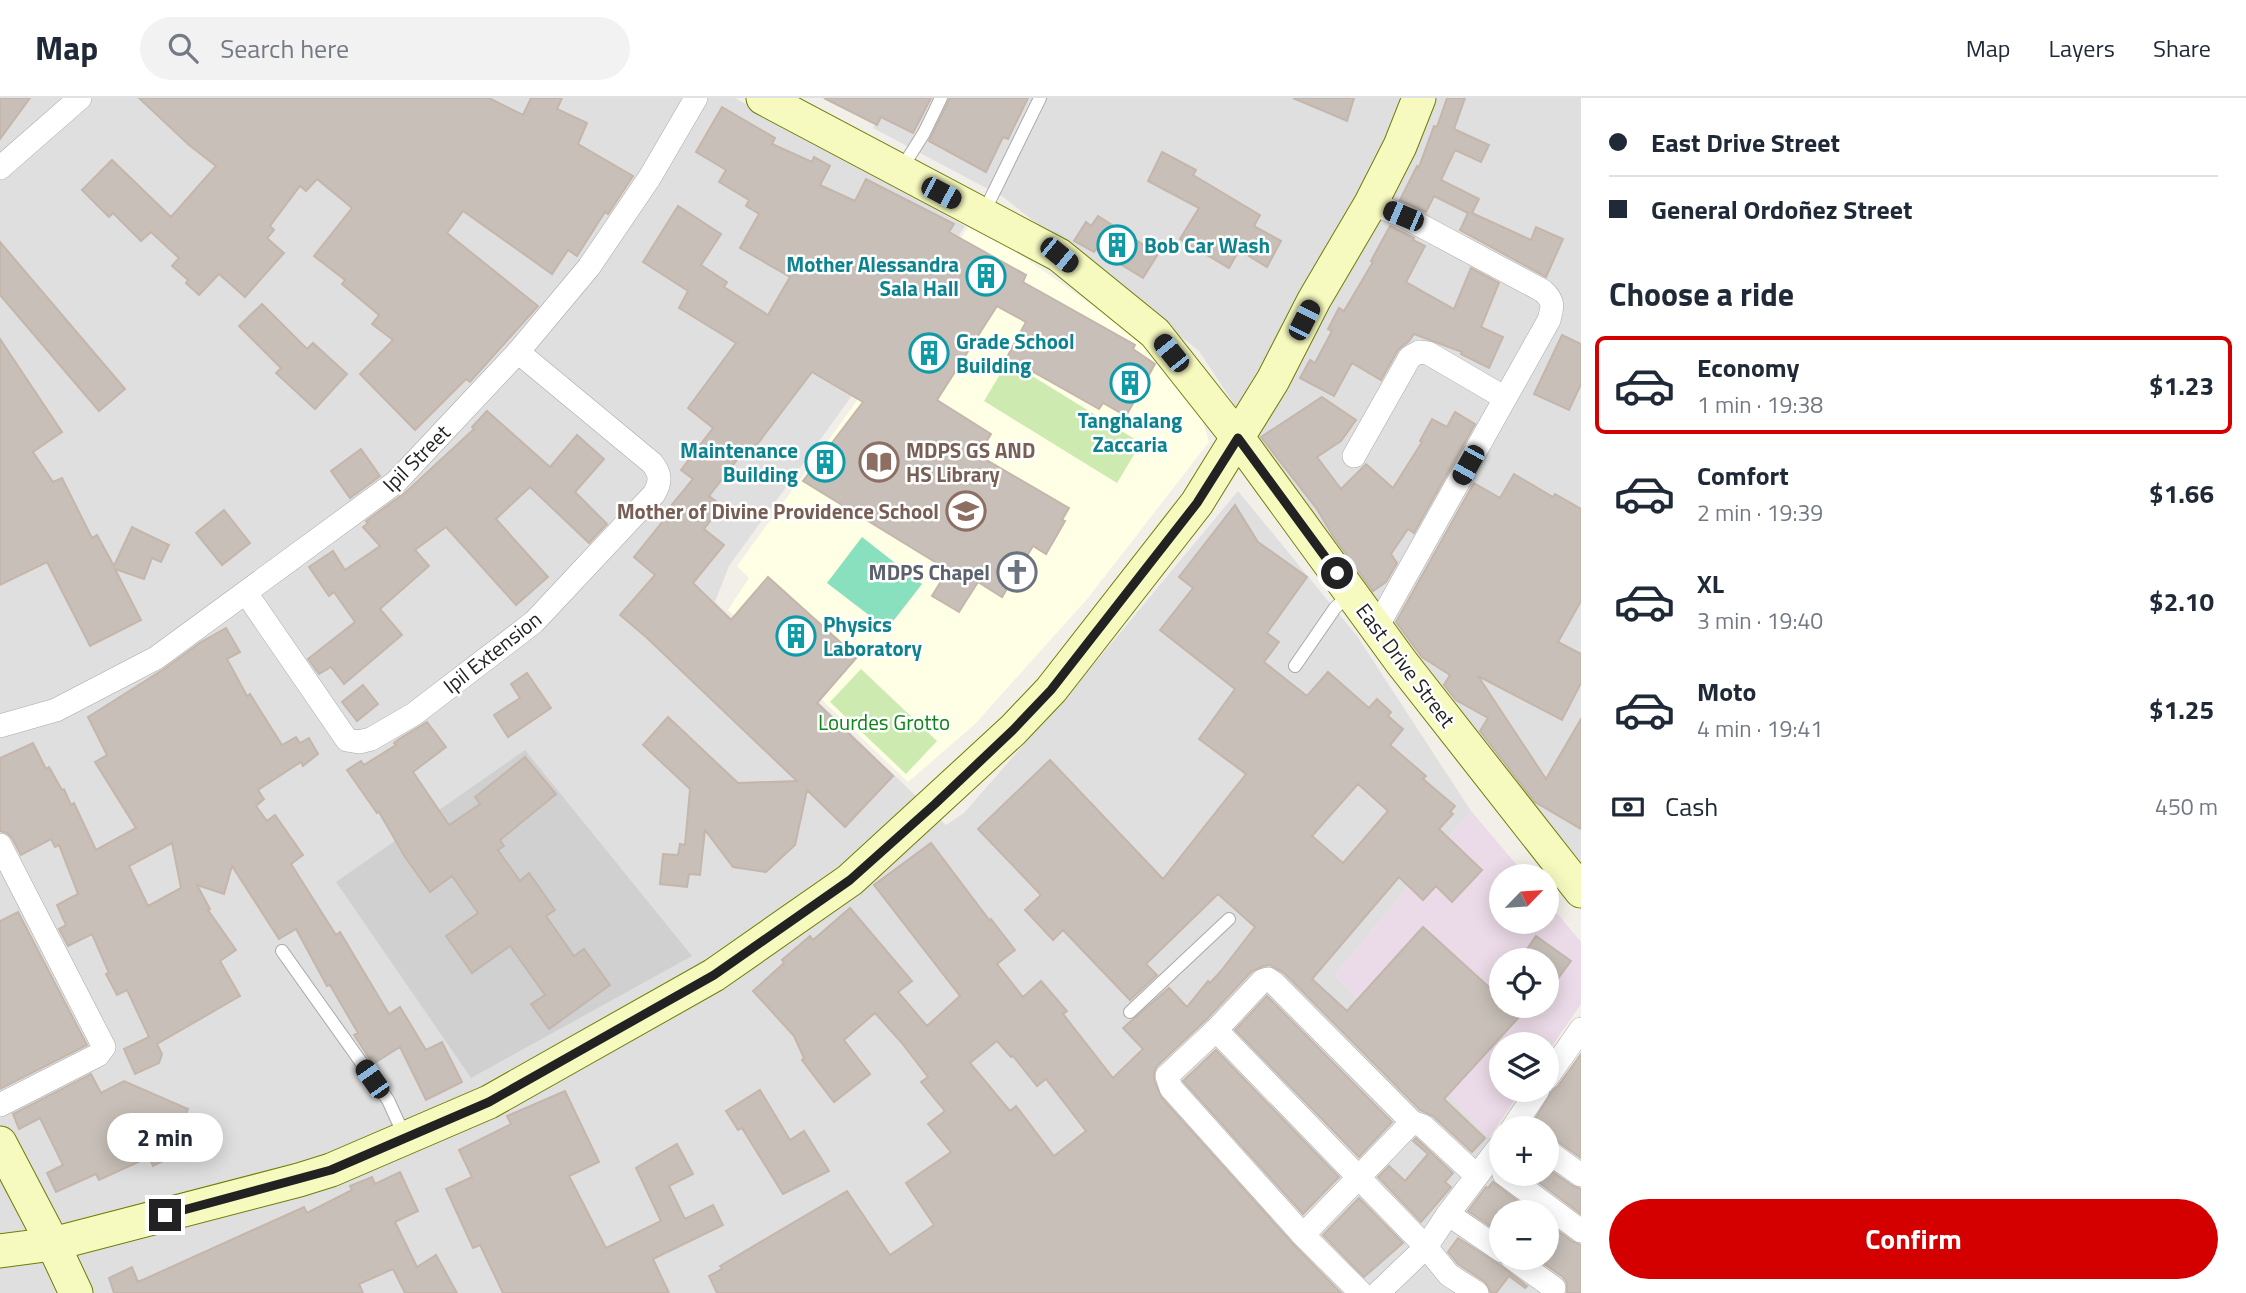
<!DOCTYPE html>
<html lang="en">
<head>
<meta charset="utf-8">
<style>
  body { margin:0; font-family:"Titillium Web",sans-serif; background:#f2f2f3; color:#1f2937; height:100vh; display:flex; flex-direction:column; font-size:26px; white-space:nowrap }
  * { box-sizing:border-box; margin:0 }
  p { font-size:23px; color:#747a83 }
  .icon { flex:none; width:38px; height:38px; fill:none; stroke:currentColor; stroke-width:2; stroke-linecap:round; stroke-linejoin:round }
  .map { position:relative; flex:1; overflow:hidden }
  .drawer { display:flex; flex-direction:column; background:#fff; width:665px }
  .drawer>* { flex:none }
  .hud { display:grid; align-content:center; height:154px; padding:0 28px; background:#fff }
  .needle { width:46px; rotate:65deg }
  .tools { position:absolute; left:1489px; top:766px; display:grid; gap:14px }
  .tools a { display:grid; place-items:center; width:70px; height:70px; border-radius:50%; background:#fff; box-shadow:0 4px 18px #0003; font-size:35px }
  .end { position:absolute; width:32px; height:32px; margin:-16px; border:9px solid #222; background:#fff; box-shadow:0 0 0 4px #fff }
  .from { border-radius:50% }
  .bubble { position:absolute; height:49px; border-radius:24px; background:#fff; box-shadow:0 4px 18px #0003; font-size:23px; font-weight:700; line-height:49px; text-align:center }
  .car { position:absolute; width:21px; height:42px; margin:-21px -10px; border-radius:9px; box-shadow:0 0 5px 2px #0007; background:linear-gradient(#222 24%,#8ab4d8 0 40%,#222 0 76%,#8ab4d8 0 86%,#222 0) }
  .hud b { display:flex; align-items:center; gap:24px; height:66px; font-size:26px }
  .hud b+b { border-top:2px solid #e0e1e3 }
  .hud i { width:18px; height:18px; background:#1f2937 }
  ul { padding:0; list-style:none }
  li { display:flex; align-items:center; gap:21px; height:98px; margin:0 14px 10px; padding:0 14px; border:4px solid transparent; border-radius:10px }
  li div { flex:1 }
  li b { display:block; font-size:26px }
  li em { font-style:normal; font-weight:700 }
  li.selected { border-color:#d40000 }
  li>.icon { width:63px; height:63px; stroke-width:1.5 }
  h2 { padding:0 28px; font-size:32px; line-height:84px }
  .pay { display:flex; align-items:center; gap:18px; height:77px; padding:0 28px; font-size:26px }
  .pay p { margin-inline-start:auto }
  .primary-button { display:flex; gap:14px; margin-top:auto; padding:14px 28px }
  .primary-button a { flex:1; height:80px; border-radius:42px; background:#d40000; color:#fff; font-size:28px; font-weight:700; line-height:80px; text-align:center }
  header { display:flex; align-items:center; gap:42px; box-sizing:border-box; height:98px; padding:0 35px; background:#fff; border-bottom:2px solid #e0e1e3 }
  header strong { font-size:33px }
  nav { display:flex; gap:38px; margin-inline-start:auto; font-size:24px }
  .search { width:490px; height:63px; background:#f2f2f3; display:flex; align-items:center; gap:18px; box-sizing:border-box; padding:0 24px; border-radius:38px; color:#747a83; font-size:26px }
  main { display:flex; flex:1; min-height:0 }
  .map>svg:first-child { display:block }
  .residential { fill:#e0dfdf; fill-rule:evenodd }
  .industrial { fill:#ebdbe8; fill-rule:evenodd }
  .education { fill:#ffffe5 }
  .religious { fill:#d0d0d0 }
  .grass { fill:#cdebb0 }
  .pitch { fill:#88e0be }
  .building { fill:#c7bfb8; stroke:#c4b6ab; stroke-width:2; fill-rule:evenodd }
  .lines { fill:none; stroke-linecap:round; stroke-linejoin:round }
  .lane-casing { stroke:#a9a9a9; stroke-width:14 }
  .street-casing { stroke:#a9a9a9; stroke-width:24 }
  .secondary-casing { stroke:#707d05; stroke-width:35 }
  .lane { stroke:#fff; stroke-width:12 }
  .street { stroke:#fff; stroke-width:23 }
  .secondary { stroke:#f7fabf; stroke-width:33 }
  .route { stroke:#222; stroke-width:9 }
  .labels { text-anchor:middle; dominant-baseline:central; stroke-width:5; stroke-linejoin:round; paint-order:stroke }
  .culture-label { font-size:21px; font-weight:bold; fill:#0d838f; stroke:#fff; text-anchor:start }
  .education-label { font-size:21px; font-weight:bold; fill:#785e54; stroke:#fff; text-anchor:start }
  .street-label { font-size:21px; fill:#222; stroke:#fff }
  .worship-label { font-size:21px; font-weight:bold; fill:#5b616d; stroke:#fff; text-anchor:end }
  .park-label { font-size:21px; fill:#0c8416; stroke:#fff }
</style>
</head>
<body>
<header>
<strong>Map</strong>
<div class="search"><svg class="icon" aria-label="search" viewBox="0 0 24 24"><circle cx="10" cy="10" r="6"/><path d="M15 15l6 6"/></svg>Search here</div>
<nav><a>Map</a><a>Layers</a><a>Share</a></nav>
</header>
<main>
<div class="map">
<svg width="1581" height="1195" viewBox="0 0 1581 1195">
  <rect width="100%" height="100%" fill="#f2efe9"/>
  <g class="residential">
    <path d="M0,0H735L965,128L856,292L729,468L715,504L946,727L964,715L1100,559L1238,393L1357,538L1471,713L1335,877L1501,1052L1502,1076H1547V1046L1581,1072V1195H0ZM1502,1115H1547V1160H1502Z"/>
    <path d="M890,0H1581V791L1324,442L1199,253L1003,99L873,30Z"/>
  </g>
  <path class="industrial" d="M1471,713L1527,779H1502V824H1547V803L1581,844V906L1547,955V947H1502V992H1521L1489,1040L1335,877ZM1502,863H1547V908H1502Z"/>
  <path class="education" d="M968,129L1018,155L1158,253L1199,311L1209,344L1088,500L975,626L908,684L728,512L749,480L737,468L854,307Z"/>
  <path class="religious" d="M525,652L692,858L471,980L336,784Z"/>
  <g class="grass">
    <path d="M1008,263L1141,345L1117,385L984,303Z"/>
    <path d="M861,571L937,643L906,676L830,604Z"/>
  </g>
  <path class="pitch" d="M862,439L922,486L887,531L827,485Z"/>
  <g class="building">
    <path d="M0,0H30L0,41Z"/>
    <path d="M139,0H489L523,17L531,0H562L557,11L587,25L578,46L633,78L608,116L605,114L577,158L568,152L552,176L463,113L447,135L538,208L470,284L466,281L415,332L360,276L393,242L372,226L379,217L342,186L345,182L314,158L352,110L317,81L306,93L300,88L270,128L274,132L267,140L284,155L245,199L219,176L199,197L186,185L188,182L172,168L179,160L151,134L141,143L113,115L109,119L82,92L112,62L171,119L216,68L189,47Z"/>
    <path d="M824,0H931L913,35L881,19L877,27Z"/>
    <path d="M950,0H1028L1008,41L1003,39L986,74L929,43Z"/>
    <path d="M1293,0H1354L1347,23Z"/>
    <path d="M1447,0H1465L1454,31L1489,47L1481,64L1455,52L1441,82L1479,101L1472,115L1531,142L1536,129L1563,141L1546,179L1460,132L1468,115L1434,98L1426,114L1400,102L1417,68L1419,69L1434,28L1437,29Z"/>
    <path d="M722,9L775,40L772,46L812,64L814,59L830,68L820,87L855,103L866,81L954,126L949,134L1026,177L1023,184L1135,247L1133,251L1155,266L1126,318L1103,305L1099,311L1007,259L1026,224L997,208L937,302L991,336L978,357L1069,410L1062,422L1065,423L1046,456L1033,448L1002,499L978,484L959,514L932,498L948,472L803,383L863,304L812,274L749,357L744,353L709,398L722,408L704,431L724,447L693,485L731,522L768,479L857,559L817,605L893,678L845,729L807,692L795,747L766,774L733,769L705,732L700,777L689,776L687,789L660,786L663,756L678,757L680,746L685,747L690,691L643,647L668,619L738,685L797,683L646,539L620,517L655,477L634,459L664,422L661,420L693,381L681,372L713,330L688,310L736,245L679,210L688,193L643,164L678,108L721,136L701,167L727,184L724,189L768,217L790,179L740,150L759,116L746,108L749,102L719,84L726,72L696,54Z"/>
    <path d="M1162,54L1196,72L1193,77L1260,117L1254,128L1281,143L1267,169L1239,152L1229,170L1180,141L1199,110L1148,83Z"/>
    <path d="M1098,118L1158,156L1143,180L1096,151L1094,154L1074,143L1086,124L1091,128Z"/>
    <path d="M1390,128L1414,140L1413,142L1425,148L1406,184L1454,211L1471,170L1499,185L1481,229L1503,239L1489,270L1461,256L1462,254L1414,236L1409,243L1398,252L1381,282L1352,265L1334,298L1300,280L1310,262L1315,265L1332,233L1328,231L1339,210L1344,213L1373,164L1371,163Z"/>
    <path d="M0,144L125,291L99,313L0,197Z"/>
    <path d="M262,206L307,251L313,245L347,276L315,311L276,275L281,270L239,228Z"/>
    <path d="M1562,237L1581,246V286L1569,312L1534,296Z"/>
    <path d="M0,241L62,334L33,354L53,384L62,380L92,440L97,437L114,468L132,429L169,447L161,464L152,460L144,481L115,471L141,522L90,548L47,464L0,487Z"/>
    <path d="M1322,299L1356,322L1341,343L1317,359L1341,391L1366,366L1393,390L1422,344L1420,343L1432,321L1447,329L1455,314L1475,326L1414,435L1408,431L1391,456L1397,465L1386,484L1373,493L1333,438L1317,411L1261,339Z"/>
    <path d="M487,313L550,369L577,337L604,361L575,394L607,426L589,445L530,389L496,421L548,479L516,507L446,429L415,452L429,468L380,511L402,537L344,586L331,569L319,576L308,561L355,524L334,494L329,498L309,469L333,453L345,472L380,448L363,429L368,425L366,423L406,394L474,331L472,329Z"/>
    <path d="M361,351L380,378L350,400L331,373Z"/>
    <path d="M1514,376L1553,399L1555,396L1581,411V503L1558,544L1581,556V585L1562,622L1478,578L1546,681L1581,621V731L1535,704L1480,633L1488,620L1456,602L1444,587L1450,577L1422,559L1396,524L1474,385L1500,400Z"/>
    <path d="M1235,407L1258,444L1307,479L1267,535L1279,544L1264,564L1307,598L1328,574L1369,610L1377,601L1391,614L1388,618L1403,631L1390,647L1426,678L1423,681L1455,708L1450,714L1453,716L1439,731L1482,772L1452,804L1436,788L1423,802L1399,779L1312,881L1347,913L1423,829L1502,901V908H1509L1520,918L1444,1001L1485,1040L1472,1054L1433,1018L1420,1012L1284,875L1270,867L1264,868L1252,873L1206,922L1157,968L1154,974V982L1161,999L1293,1146L1341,1195H717L709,1178L722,1171L720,1168L847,1093L890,1157L934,1127L906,1085L951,1054L928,1026L945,1013L921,984L928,979L901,944L875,915L844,942L870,976L834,1004L802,962L804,960L794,938L753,893L784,865L782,862L810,838L813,842L850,810L912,883L898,894L927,928L960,898L874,787L931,745L990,823L991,821L1015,852L997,866L1023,899L1041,883L1067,913L1063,916L1113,980L1143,951L1123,930L1169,890L1187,909L1208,883L1210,885L1221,873L1255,829L1218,796L1146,866L1157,877L1130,902L1063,832L1053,842L1025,812L1041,797L978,731L1050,662L1163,781L1246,676L1199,641L1235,591L1160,532L1193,490L1179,479ZM1358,686L1388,713L1343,765L1312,738ZM997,943L1011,959L1013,958L1037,988L1046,981L1086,1033L1054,1058L1016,1008L1010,1013L970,965Z"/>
    <path d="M224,412L250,445L222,467L196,435Z"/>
    <path d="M226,530L240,554L227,561L247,598L250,596L282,647L296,639L300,645L309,640L318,656L303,668L301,664L258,692L264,701L256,708L267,723L275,717L303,757L291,766L336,837L340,834L389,916L400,909L426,952L442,944L462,984L426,1002L400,949L373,966L354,937L358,935L330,887L327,888L296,831L279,841L232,768L224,796L197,787L210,811L208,812L236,852L220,863L240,898L157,946L162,956L159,965L135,976L124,951L149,939L127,892L117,897L106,876L109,875L92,836L68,848L59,831L66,827L57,807L78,796L59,747L55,749L51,741L21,757L12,740L7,735L0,733V660L33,645L46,671L49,669L62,692L64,691L71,707L74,705L96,752L136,730L95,664L107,657L88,619L164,571L201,544ZM172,745L181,790L148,808L129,768Z"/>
    <path d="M527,575L551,610L508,639L494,617L520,600L511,586Z"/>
    <path d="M363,587L378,606L357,623L342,604Z"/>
    <path d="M427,624L446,649L413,674L449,727L480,706L475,699L525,659L556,696L500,742L504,748L498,752L520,783L529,775L555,812L546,818L574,858L584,851L610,887L549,931L531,906L545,897L510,848L472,875L446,838L478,815L452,778L430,794L405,759L379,714L377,715L347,672L361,663L364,667L396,647L394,645L399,641Z"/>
    <path d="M18,814L87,947L0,991V823Z"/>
    <path d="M1536,838L1571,863L1547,895V863H1519Z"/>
    <path d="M1267,898L1392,1024L1359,1059L1235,932Z"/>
    <path d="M1216,952L1339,1079L1303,1116L1183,983Z"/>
    <path d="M1581,956V1060L1555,1042L1547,1039V1031H1529L1552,993L1558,988Z"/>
    <path d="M91,976L101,995L124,983L188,1011L174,1044L179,1055L153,1068L149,1059L99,1082L96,1076L56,1094L47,1075L63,1067L40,1020L19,1031L13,1016Z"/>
    <path d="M760,992L790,1042L804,1033L829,1073L783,1096L742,1030L738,1032L726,1013Z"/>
    <path d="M565,993L599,1064L569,1078L606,1150L661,1123L636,1070L677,1046L693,1076L669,1088L685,1121L713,1107L723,1127L653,1161L669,1195H503L480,1147L473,1150L446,1091L472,1079L459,1052L511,1026L507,1018Z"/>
    <path d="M1416,1040L1453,1075L1445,1084L1451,1089L1421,1124L1378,1079L1389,1068L1405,1083L1428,1056L1413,1043Z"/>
    <path d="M1547,1070L1573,1088L1581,1091V1116L1528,1076H1547Z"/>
    <path d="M400,1074L418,1113L395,1124L417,1169L436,1157L457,1195H405L393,1171L359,1186L363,1195H114L109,1180L132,1169L138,1184L304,1109L307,1115L352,1092L350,1088L372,1079L375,1086Z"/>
    <path d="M1493,1084L1533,1115H1502V1136L1468,1113L1486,1089L1488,1090Z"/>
    <path d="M1359,1100L1403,1145L1364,1179L1323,1137Z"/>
    <path d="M1547,1125L1573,1144L1581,1147V1195H1567V1185L1563,1179L1536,1160H1547Z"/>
    <path d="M1458,1140L1500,1167L1527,1188L1525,1190L1509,1178L1496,1195H1491L1485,1184L1458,1166L1448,1154Z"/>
  </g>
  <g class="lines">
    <g class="lane-casing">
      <g id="lane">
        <path d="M900,73L924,35L941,0"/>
        <path d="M983,116L1040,0"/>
        <path d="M1295,568L1335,510L1351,495"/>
        <path d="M282,853L388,1002L405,1039"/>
        <path d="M1130,914L1229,821"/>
      </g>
    </g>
    <g class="street-casing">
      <g id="street">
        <path d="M0,70L80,0"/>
        <path d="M1371,105L1403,118L1543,193C1554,203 1553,208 1549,222L1377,529"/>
        <path d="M1354,358L1410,259L1419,254L1428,255L1505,300"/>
        <path d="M246,495L347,642L359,644L371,641L414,616L534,524L654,396C661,384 661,376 652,365L518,254"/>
        <path d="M0,628L56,612L156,560L396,384L518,254L589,169L650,79L696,0"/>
        <path d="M0,747L104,949L98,957L0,1007"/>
        <path d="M1216,932L1426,1149L1449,1177L1477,1195"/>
        <path d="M1547,980L1581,931"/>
        <path d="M1512,1031L1538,992"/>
        <path d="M1547,1053L1581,1077"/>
        <path d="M1504,1076L1581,1133"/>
        <path d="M1448,1116L1502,1153"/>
        <path d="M1303,1137L1412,1024"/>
        <path d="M1512,1160L1554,1190"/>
        <path d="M1361,1195L1303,1137L1171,990L1167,978L1216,932L1262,883L1268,881L1274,885L1412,1024L1423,1028L1477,1078"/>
        <path d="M1378,1195L1426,1149L1448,1116L1502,1045"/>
      </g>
    </g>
    <g class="secondary-casing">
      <g id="secondary">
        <path d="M763,0L1059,157L1155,235L1238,340L1402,565L1581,793"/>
        <path d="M0,1045L53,1146L76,1195"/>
        <path d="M0,1153L53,1146L299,1082L331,1072L489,1004L714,877L850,782L1013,632L1051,592L1197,405L1273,282L1314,202L1371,105L1400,48L1419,0"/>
      </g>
    </g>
    <use href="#lane" class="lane"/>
    <use href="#street" class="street"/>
    <use href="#secondary" class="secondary"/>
  </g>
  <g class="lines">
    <path class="route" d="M165,1117L331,1072L489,1004L714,877L850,782L935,706L1013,632L1051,592L1197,405L1238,340L1337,475"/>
  </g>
  <defs>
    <g id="building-ring" transform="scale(2.0125)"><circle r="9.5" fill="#fff" stroke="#0f9aa8" stroke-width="1.5"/><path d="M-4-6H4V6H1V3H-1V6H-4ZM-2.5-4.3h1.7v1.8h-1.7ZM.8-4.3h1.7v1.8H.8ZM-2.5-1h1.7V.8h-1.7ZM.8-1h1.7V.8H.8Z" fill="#0f9aa8"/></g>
    <g id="library-ring" transform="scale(2.0125)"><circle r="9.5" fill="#fff" stroke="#8d6e63" stroke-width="1.5"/><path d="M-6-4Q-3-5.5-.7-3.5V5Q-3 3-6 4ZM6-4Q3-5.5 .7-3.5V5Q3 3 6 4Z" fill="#8d6e63"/></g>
    <g id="school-ring" transform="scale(2.0125)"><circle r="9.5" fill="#fff" stroke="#8d6e63" stroke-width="1.5"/><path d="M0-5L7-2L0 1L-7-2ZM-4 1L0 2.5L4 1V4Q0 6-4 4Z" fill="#8d6e63"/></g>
    <g id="church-ring" transform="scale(2.0125)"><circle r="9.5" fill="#fff" stroke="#6b7280" stroke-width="1.5"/><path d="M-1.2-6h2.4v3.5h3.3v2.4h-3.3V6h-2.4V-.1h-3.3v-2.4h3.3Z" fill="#6b7280"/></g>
  </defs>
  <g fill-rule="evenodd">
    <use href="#building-ring" x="1117" y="147"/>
    <use href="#building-ring" x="986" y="178"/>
    <use href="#building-ring" x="929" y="255"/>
    <use href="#building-ring" x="1130" y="285"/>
    <use href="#building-ring" x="825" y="364"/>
    <use href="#library-ring" x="879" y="364"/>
    <use href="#school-ring" x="966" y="413"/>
    <use href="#church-ring" x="1017" y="474"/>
    <use href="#building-ring" x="796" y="538"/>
  </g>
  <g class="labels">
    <g class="culture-label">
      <text x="1144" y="147">Bob Car Wash</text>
      <text x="959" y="166" text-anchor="end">Mother Alessandra<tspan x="959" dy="24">Sala Hall</tspan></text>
      <text x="956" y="243">Grade School<tspan x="956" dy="24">Building</tspan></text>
      <text x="1130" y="322" text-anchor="middle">Tanghalang<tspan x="1130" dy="24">Zaccaria</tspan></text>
      <text x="798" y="352" text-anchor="end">Maintenance<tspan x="798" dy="24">Building</tspan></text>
      <text x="823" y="526">Physics<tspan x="823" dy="24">Laboratory</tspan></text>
    </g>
    <g class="education-label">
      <text x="906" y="352">MDPS GS AND<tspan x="906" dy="24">HS Library</tspan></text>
      <text x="939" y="413" text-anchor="end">Mother of Divine Providence School</text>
    </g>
    <g class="street-label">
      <text transform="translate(416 360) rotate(-45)">Ipil Street</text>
      <text transform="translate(492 554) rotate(-38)">Ipil Extension</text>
      <text transform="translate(1406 567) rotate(53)">East Drive Street</text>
    </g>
    <g class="worship-label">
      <text x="990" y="474">MDPS Chapel</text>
    </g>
    <g class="park-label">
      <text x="884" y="624">Lourdes Grotto</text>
    </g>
  </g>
</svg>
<div class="tools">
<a><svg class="needle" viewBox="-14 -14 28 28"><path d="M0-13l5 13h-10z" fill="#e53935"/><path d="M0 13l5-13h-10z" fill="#747a83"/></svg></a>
<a><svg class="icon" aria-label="locate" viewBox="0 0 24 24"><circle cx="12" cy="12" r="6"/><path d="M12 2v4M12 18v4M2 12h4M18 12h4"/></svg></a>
<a><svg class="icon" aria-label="layers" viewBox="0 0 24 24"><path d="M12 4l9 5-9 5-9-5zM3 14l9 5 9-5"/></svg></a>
<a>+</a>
<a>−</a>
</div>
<i class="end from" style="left:1337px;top:475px"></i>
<i class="end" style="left:165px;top:1117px"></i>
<div class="bubble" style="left:107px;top:1015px;width:116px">2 min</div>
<i class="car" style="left:941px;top:95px;rotate:118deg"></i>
<i class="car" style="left:1403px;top:118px;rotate:293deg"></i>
<i class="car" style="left:1059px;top:157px;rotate:129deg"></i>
<i class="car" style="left:1304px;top:222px;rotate:27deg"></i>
<i class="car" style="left:1171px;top:255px;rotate:321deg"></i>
<i class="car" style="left:1468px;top:367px;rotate:209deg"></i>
<i class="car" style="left:372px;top:981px;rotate:325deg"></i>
</div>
<section class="drawer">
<div class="hud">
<b><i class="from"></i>East Drive Street</b>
<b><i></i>General Ordoñez Street</b>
</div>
<h2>Choose a ride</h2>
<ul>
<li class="selected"><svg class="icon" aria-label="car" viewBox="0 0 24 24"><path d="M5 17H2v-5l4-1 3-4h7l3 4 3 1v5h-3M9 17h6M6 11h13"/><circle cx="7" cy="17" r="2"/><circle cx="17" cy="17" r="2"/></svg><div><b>Economy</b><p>1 min · 19:38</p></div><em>$1.23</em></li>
<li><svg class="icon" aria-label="car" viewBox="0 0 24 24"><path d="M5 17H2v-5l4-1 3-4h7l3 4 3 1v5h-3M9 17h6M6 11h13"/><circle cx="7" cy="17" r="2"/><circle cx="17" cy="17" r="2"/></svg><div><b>Comfort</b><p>2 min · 19:39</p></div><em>$1.66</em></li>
<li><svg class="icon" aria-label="car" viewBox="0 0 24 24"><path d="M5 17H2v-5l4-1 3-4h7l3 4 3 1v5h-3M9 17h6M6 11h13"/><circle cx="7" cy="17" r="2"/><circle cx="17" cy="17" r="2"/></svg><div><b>XL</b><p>3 min · 19:40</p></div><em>$2.10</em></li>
<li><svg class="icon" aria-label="car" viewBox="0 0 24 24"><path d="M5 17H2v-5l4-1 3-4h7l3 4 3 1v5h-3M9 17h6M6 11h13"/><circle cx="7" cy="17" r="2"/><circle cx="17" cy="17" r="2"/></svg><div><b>Moto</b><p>4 min · 19:41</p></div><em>$1.25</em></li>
</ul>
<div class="pay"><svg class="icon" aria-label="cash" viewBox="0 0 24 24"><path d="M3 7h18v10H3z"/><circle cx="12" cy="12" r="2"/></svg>Cash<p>450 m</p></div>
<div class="primary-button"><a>Confirm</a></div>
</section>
</main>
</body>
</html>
